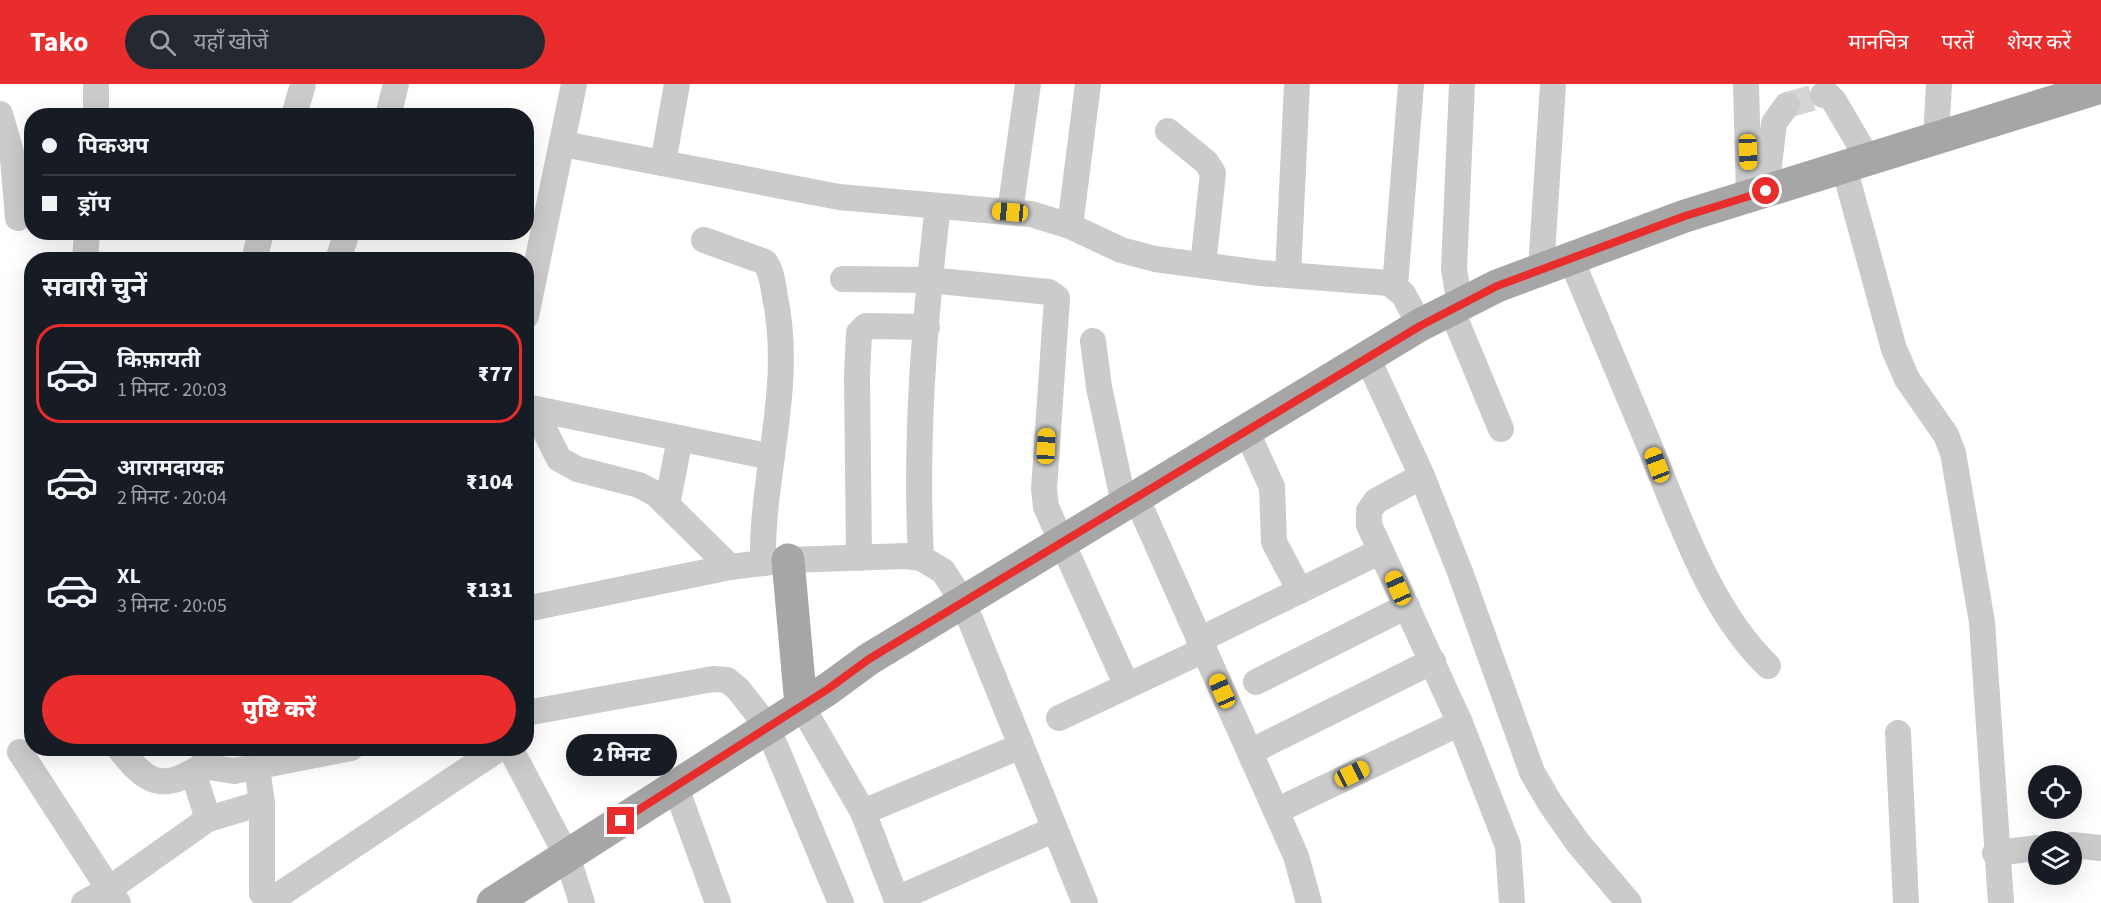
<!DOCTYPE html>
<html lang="hi">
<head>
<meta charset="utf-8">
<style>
  body { margin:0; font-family:"Source Sans 3","Noto Sans Devanagari",sans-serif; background:#242831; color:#f1f3f6; height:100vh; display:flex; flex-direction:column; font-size:22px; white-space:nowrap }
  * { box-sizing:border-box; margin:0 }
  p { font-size:20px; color:#9ea1a6 }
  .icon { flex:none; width:33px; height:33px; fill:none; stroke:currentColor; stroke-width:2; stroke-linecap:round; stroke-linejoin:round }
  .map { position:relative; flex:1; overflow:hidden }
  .panel { position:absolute; left:24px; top:168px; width:510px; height:504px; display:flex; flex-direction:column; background:#171b24; border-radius:24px; box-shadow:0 6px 24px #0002 }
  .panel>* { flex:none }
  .banner { position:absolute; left:24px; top:24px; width:510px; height:132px; border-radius:24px; box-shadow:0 6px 24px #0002; display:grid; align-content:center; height:132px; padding:0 18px; background:#171b24 }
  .buttons { position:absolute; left:2028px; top:681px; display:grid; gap:12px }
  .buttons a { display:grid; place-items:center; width:54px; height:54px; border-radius:50%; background:#171b24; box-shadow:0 6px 24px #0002; font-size:30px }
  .end { position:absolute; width:27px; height:27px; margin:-14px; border:8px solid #e92c2c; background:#fff; box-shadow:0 0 0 3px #fff }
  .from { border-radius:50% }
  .bubble { position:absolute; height:42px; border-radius:21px; background:#171b24; box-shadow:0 6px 24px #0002; font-size:20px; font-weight:800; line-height:42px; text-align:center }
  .car { position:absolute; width:18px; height:36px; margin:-18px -9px; border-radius:8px; box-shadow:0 0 4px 2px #0007; background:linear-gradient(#f5c518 24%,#345 0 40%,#f5c518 0 76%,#345 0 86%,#f5c518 0) }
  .banner b { display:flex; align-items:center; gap:21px; height:57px; font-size:22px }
  .banner b+b { border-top:2px solid #363941 }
  .banner i { width:15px; height:15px; background:#f1f3f6 }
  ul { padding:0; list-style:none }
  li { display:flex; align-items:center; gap:18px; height:99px; margin:0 12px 9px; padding:0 6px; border:3px solid transparent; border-radius:24px }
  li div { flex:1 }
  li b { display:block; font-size:22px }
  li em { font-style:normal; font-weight:800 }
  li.selected { border-color:#e92c2c }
  li>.icon { width:54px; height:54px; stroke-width:1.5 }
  h2 { padding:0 18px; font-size:27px; line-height:72px }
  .action { display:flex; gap:12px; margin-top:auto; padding:12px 18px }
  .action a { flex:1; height:69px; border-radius:36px; background:#e92c2c; color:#fff; font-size:24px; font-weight:800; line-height:69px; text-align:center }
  header { display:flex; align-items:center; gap:36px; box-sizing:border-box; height:84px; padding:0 30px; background:#e92c2c; color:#fff }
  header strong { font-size:28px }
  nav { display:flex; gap:33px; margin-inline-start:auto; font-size:21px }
  .search { width:420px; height:54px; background:#242831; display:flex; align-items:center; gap:15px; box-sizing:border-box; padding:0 21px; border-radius:33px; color:#9ea1a6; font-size:22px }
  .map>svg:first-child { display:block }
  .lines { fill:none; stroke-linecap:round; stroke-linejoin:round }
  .minor-tunnel { stroke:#d5d5d5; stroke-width:26; stroke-dasharray:26 13; stroke-linecap:butt }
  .minor { stroke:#cbcbcb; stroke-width:26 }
  .major { stroke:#a6a6a6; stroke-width:33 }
  .route { stroke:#e92c2c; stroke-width:8 }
</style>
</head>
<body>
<header>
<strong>Tako</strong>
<div class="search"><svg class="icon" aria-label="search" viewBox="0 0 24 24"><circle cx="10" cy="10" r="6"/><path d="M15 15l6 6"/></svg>यहाँ खोजें</div>
<nav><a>मानचित्र</a><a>परतें</a><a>शेयर करें</a></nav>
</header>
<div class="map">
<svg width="2101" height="819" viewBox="0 0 2101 819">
  <rect width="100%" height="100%" fill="#fff"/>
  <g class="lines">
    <path class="minor-tunnel" d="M1787,21L1823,11"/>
    <g class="minor">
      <path d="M96,0V32"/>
      <path d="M1746,0L1749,112"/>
      <path d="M1823,11H1828L1834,17L1868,75"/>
      <path d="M0,30L13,75L18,134"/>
      <path d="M294,32L303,0"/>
      <path d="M388,32L396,0"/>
      <path d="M1168,47L1206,78L1213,89L1203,181"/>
      <path d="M1936,54L1939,0"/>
      <path d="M563,60L839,113L1031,130L1070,142L1121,166L1155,175L1261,189L1389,199L1403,210L1420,241"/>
      <path d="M663,79L677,0"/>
      <path d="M1844,83L1894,265L1907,295L1946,351L1953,369L1982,538L2001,819"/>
      <path d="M1766,107L1774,39L1787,21"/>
      <path d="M1010,128L1028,0"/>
      <path d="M1070,142L1088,0"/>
      <path d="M704,156L765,178C772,188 773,201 775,213C794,303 761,390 763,479"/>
      <path d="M1571,175C1598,239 1625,303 1652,368C1682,441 1711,527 1768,582"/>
      <path d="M85,176L87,148"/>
      <path d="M254,176L261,148"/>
      <path d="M338,176L347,148"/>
      <path d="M1541,186L1553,0"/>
      <path d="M1288,191L1297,0"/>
      <path d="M843,195L929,196L1049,208L1057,214L1044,405L1046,423L1127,602"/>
      <path d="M1395,202L1411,0"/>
      <path d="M1460,222L1454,185L1462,0"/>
      <path d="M1452,227L1501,345"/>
      <path d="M526,232L574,0"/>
      <path d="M1093,257L1099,303L1124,420"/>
      <path d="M1367,273L1422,392L1460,488L1532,688L1550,719L1578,759L1629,819"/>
      <path d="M526,323L772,373"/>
      <path d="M534,325L559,375L577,385L639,401L656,410L730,483"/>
      <path d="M1246,346L1272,403L1274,458L1300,507"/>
      <path d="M1422,392L1376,417L1369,427V441L1460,639L1508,762L1512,819"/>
      <path d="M1136,413L1296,772L1309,819"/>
      <path d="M667,421L680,354"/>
      <path d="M859,474L857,292L859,249L866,242L927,243"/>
      <path d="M921,474C915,356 924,239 938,122"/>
      <path d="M526,525L730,483L788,476L906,472L921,474L943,487L963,518L1085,819"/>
      <path d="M1199,556L1381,467"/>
      <path d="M1256,598L1407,522"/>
      <path d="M801,621L863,728L898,819"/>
      <path d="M526,629L713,595L727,596L738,605L767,642L841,819"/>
      <path d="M1059,634L1204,566"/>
      <path d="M1898,649L1906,819"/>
      <path d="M119,664C146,699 162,709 202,682L210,664"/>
      <path d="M510,664L567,772L582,819"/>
      <path d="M20,668L118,819"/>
      <path d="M1250,668L1433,577"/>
      <path d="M202,682L234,687L351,664"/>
      <path d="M257,684L262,719V809L268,818"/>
      <path d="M193,688L208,735"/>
      <path d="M675,701L718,819"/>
      <path d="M1276,727L1460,639"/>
      <path d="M863,728L1021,662"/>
      <path d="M2072,761L2101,764"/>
      <path d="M1995,769L2038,764"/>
      <path d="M897,815L1055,745"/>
      <path d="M84,819L109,805L208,735L262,719"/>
      <path d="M267,819L500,664"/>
    </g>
    <g class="major">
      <path d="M788,476L801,621"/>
      <path d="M493,819L828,605L869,575L1420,241L1497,202L1685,132L2101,3"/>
    </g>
  </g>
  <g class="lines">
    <path class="route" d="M621,737L828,605L869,575L1420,242L1497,202L1685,132L1766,107"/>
  </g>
</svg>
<div class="buttons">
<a><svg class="icon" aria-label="locate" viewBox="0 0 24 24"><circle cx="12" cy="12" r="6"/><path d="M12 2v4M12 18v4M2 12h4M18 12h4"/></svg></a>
<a><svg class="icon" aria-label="layers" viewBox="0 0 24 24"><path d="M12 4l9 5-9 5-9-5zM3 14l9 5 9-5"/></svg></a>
</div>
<i class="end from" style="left:1766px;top:107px"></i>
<i class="end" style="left:621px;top:737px"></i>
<div class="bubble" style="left:566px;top:650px;width:111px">2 मिनट</div>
<i class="car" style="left:1748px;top:68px;rotate:178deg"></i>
<i class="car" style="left:1010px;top:128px;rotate:275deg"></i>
<i class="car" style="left:1046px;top:362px;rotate:3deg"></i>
<i class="car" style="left:1657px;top:381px;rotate:339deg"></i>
<i class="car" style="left:1398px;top:504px;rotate:336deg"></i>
<i class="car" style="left:1222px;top:607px;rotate:336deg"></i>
<i class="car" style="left:1352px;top:690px;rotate:64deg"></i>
<div class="banner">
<b><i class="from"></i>पिकअप</b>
<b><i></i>ड्रॉप</b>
</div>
<section class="panel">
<h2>सवारी चुनें</h2>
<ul>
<li class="selected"><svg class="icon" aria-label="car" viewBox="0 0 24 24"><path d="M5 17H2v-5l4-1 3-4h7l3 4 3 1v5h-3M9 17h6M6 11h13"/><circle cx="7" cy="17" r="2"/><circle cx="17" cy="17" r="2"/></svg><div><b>किफ़ायती</b><p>1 मिनट · 20:03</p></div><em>₹77</em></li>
<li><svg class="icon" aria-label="car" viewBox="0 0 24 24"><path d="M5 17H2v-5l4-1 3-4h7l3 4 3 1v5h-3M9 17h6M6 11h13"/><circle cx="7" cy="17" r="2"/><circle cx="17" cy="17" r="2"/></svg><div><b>आरामदायक</b><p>2 मिनट · 20:04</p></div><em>₹104</em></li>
<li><svg class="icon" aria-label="car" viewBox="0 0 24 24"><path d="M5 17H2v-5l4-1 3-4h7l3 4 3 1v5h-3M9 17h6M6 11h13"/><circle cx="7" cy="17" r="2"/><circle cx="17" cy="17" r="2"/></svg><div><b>XL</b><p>3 मिनट · 20:05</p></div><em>₹131</em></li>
</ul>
<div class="action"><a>पुष्टि करें</a></div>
</section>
</div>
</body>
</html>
